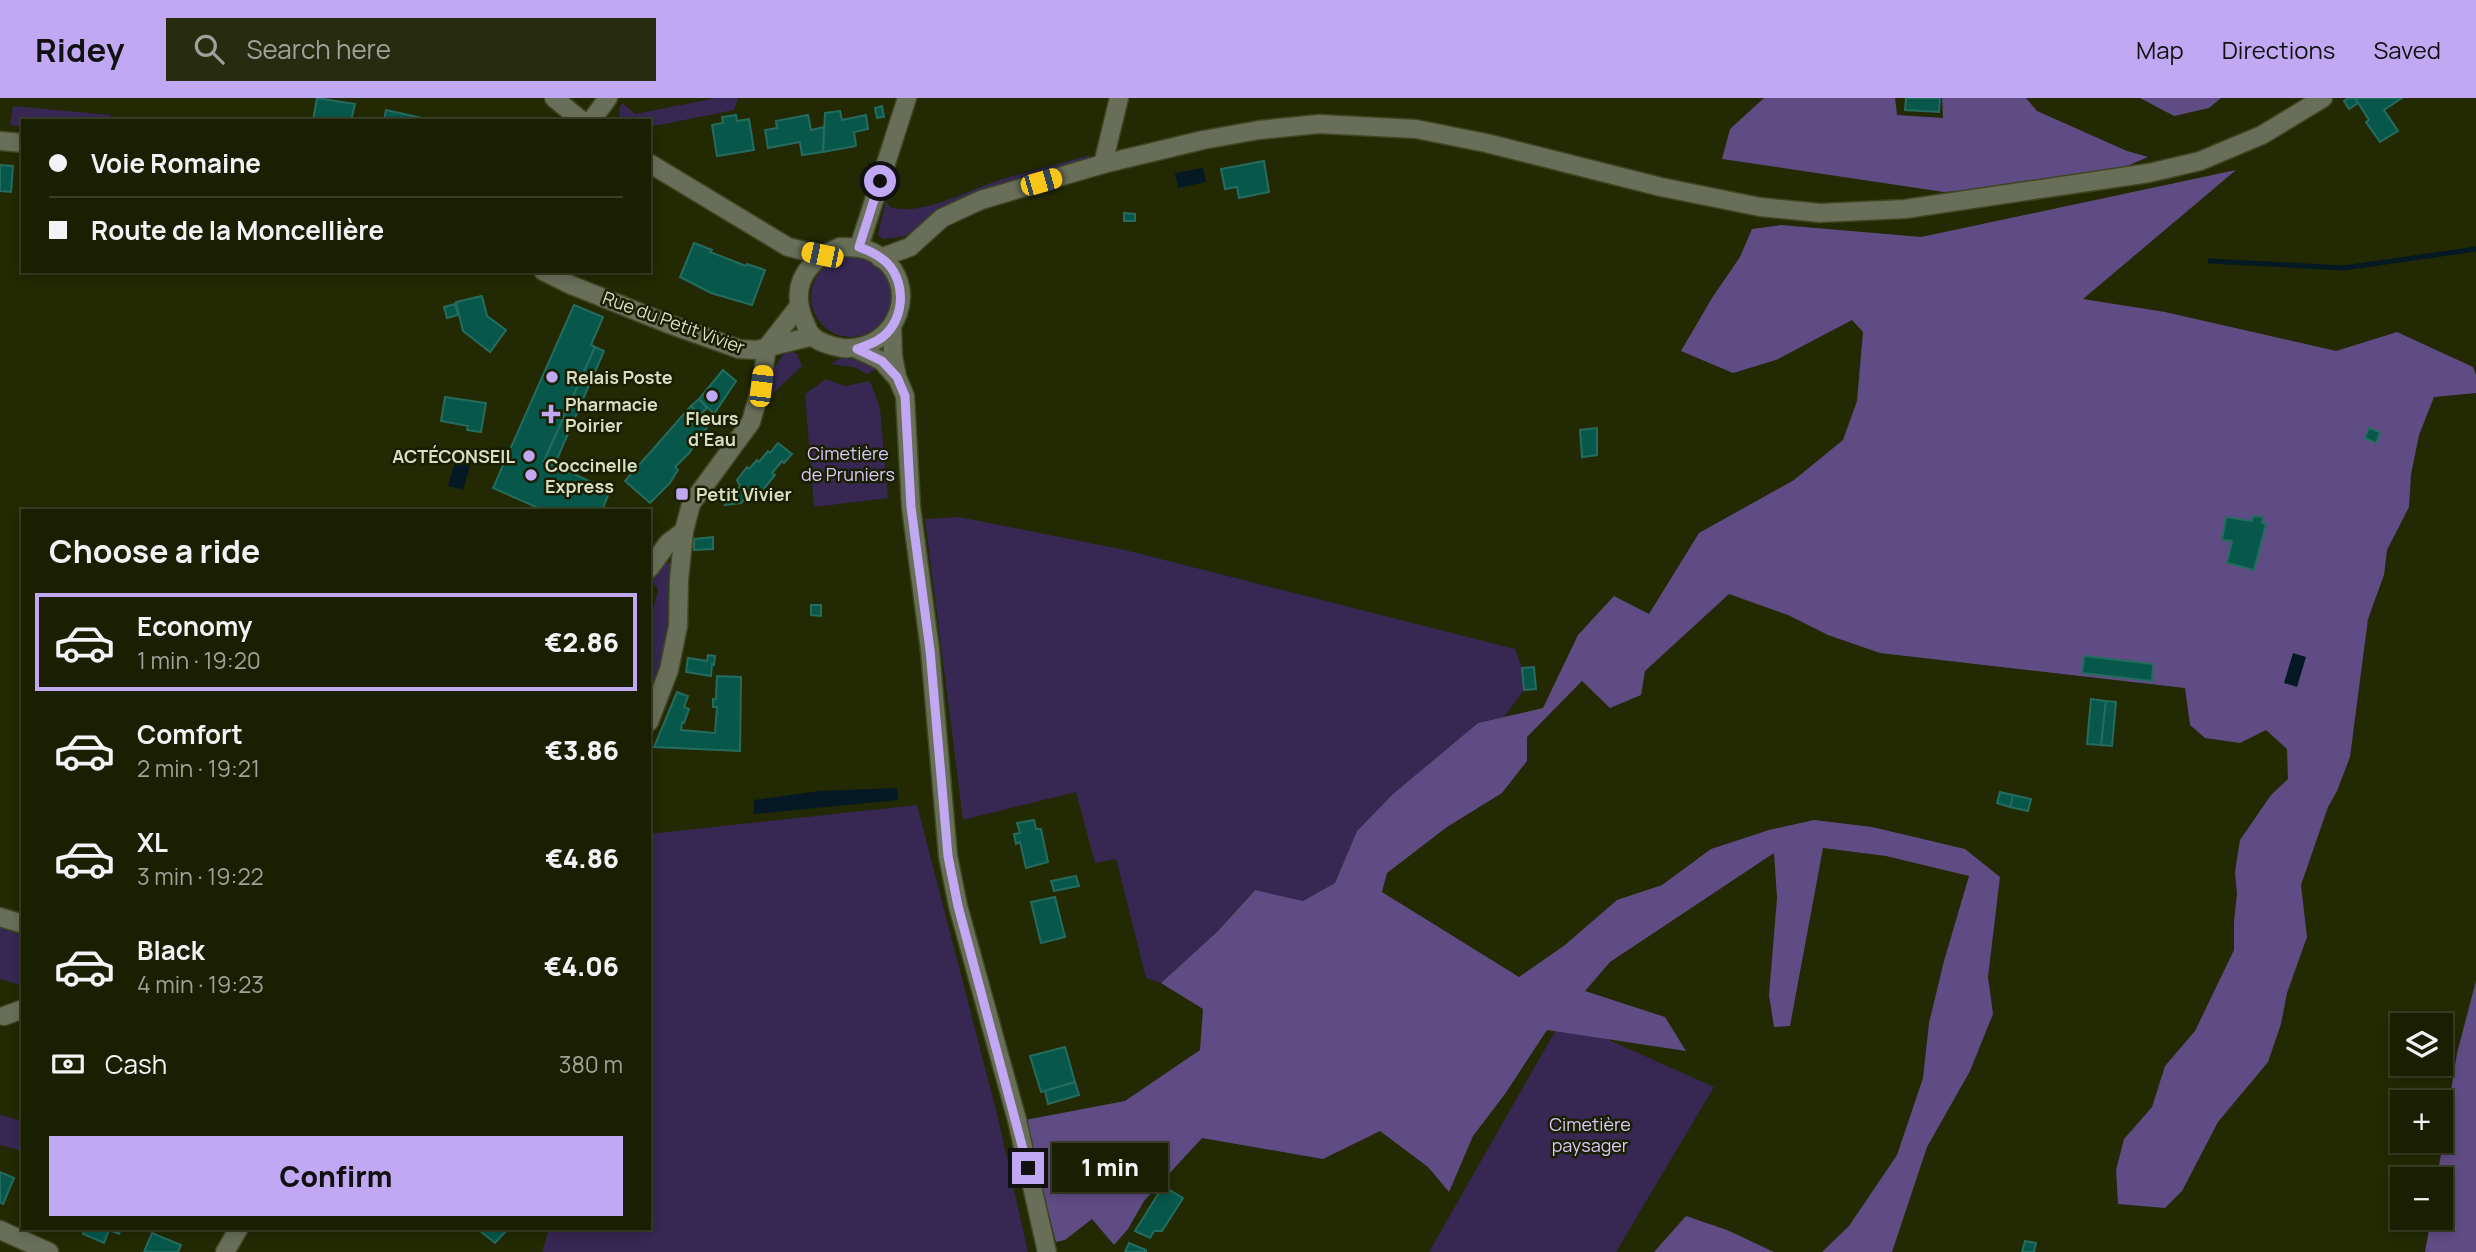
<!DOCTYPE html>
<html lang="en">
<head>
<meta charset="utf-8">
<style>
  body { margin:0; font-family:Manrope,sans-serif; background:#272c11; color:#f1f3f6; height:100vh; display:flex; flex-direction:column; font-size:26px; white-space:nowrap }
  * { box-sizing:border-box; margin:0 }
  p { font-size:23px; color:#9fa299 }
  .icon { flex:none; width:38px; height:38px; fill:none; stroke:currentColor; stroke-width:2; stroke-linecap:round; stroke-linejoin:round }
  .map { position:relative; flex:1; overflow:hidden }
  .sheet { position:absolute; left:21px; top:411px; width:630px; height:721px; display:flex; flex-direction:column; background:#1a1f02; border-radius:0px; box-shadow:0 4px 10px #0003,0 0 0 2px #383d24 }
  .sheet>* { flex:none }
  .top-card { position:absolute; left:21px; top:21px; width:630px; height:154px; border-radius:0px; box-shadow:0 4px 10px #0003,0 0 0 2px #383d24; display:grid; align-content:center; height:154px; padding:0 28px; background:#1a1f02 }
  .fabs { position:absolute; left:2390px; top:915px; display:grid; gap:14px }
  .fabs a { display:grid; place-items:center; width:63px; height:63px; border-radius:0px; background:#1a1f02; box-shadow:0 4px 10px #0003,0 0 0 2px #383d24; font-size:35px }
  .end { position:absolute; width:32px; height:32px; margin:-16px; border:9px solid #c0a8f3; background:#111; box-shadow:0 0 0 4px #111 }
  .from { border-radius:50% }
  .bubble { position:absolute; height:49px; border-radius:0px; background:#1a1f02; box-shadow:0 4px 10px #0003,0 0 0 2px #383d24; font-size:23px; font-weight:800; line-height:49px; text-align:center }
  .car { position:absolute; width:21px; height:42px; margin:-21px -10px; border-radius:9px; box-shadow:0 0 5px 2px #0007; background:linear-gradient(#f5c518 24%,#345 0 40%,#f5c518 0 76%,#345 0 86%,#f5c518 0) }
  .top-card b { display:flex; align-items:center; gap:24px; height:66px; font-size:26px }
  .top-card b+b { border-top:2px solid #383d24 }
  .top-card i { width:18px; height:18px; background:#f1f3f6 }
  ul { padding:0; list-style:none }
  li { display:flex; align-items:center; gap:21px; height:98px; margin:0 14px 10px; padding:0 14px; border:4px solid transparent; border-radius:0px }
  li div { flex:1 }
  li b { display:block; font-size:26px }
  li em { font-style:normal; font-weight:800 }
  li.on { border-color:#c0a8f3 }
  li>.icon { width:63px; height:63px; stroke-width:1.5 }
  h2 { padding:0 28px; font-size:32px; line-height:84px }
  .pay { display:flex; align-items:center; gap:18px; height:77px; padding:0 28px; font-size:26px }
  .pay p { margin-inline-start:auto }
  .action { display:flex; gap:14px; margin-top:auto; padding:14px 28px }
  .action a { flex:1; height:80px; border-radius:0px; background:#c0a8f3; color:#111; font-size:28px; font-weight:800; line-height:80px; text-align:center }
  header { display:flex; align-items:center; gap:42px; box-sizing:border-box; height:98px; padding:0 35px; background:#c0a8f3; color:#111 }
  header strong { font-size:33px }
  nav { display:flex; gap:38px; margin-inline-start:auto; font-size:24px }
  .search { width:490px; height:63px; background:#272c11; display:flex; align-items:center; gap:18px; box-sizing:border-box; padding:0 24px; border-radius:0px; color:#9fa299; font-size:26px }
  .map>svg:first-child { display:block }
  .green { fill:#372753 }
  .forest { fill:#604c84 }
  .water { fill:#051925 }
  .lines { fill:none; stroke-linecap:round; stroke-linejoin:round }
  .stream { stroke:#051925; stroke-width:5 }
  .building { fill:#07574b; stroke:#256c5f; stroke-width:2 }
  .minor-casing { stroke:#3f4622; stroke-width:21 }
  .minor { stroke:#686e58; stroke-width:18 }
  .route { stroke:#c0a8f3; stroke-width:9 }
  .poi-dot { fill:#c0a8f3; stroke:#191f00; stroke-width:2.5 }
  .labels { text-anchor:middle; dominant-baseline:central; stroke-width:5; stroke-linejoin:round; paint-order:stroke }
  .street-label { font-size:18px; fill:#d9dfc5; stroke:#191f00 }
  .poi-label { font-size:18px; font-weight:bold; fill:#d9dfc5; stroke:#191f00; text-anchor:start }
  .park-label { font-size:18px; fill:#d8c8fc; stroke:#191f00 }
</style>
</head>
<body>
<header>
<strong>Ridey</strong>
<div class="search"><svg class="icon" aria-label="search" viewBox="0 0 24 24"><circle cx="10" cy="10" r="6"/><path d="M15 15l6 6"/></svg>Search here</div>
<nav><a>Map</a><a>Directions</a><a>Saved</a></nav>
</header>
<div class="map">
<svg width="2476" height="1154" viewBox="0 0 2476 1154">
  <rect width="100%" height="100%" fill="#222903"/>
  <g class="green">
    <path d="M716,0H738L734,12L649,29V23H620L619,10L622,5L635,16Z"/>
    <path d="M13,8L111,17L110,23H23V29L10,27Z"/>
    <path d="M1090,57L1086,65L937,116L905,138L883,141L878,137L886,103L890,109C921,119 970,91 1000,82C1030,73 1060,66 1090,57Z"/>
    <circle cx="851" cy="199" r="40"/>
    <path d="M787,251L797,256L802,268L771,297L774,270Z"/>
    <path d="M841,260L860,262L877,271L867,276L854,269L830,266Z"/>
    <path d="M826,281L845,288L870,283L880,310L888,400L814,409L805,296Z"/>
    <path d="M959,419L1125,452L1515,551L1522,570L1524,592L1504,619L1478,625L1393,696L1357,733L1335,785L1303,803L1254,792L1217,834L1161,885L1146,880L1116,761L1095,765L1076,694L963,722L925,421Z"/>
    <path d="M668,464L674,467C672,518 669,554 649,602V530L658,491L649,481L662,467Z"/>
    <path d="M917,707L998,1020L1028,1154H542L549,1131L649,1130V736Z"/>
    <path d="M0,826L23,834V888L0,881Z"/>
    <path d="M1562,921L1714,989L1616,1154H1429Z"/>
    <path d="M0,1017L23,1023V1053L0,1047Z"/>
  </g>
  <g class="forest">
    <path d="M1764,0H1895L1897,17L1943,20L1942,0H2026L2037,13L2127,53L2148,59L2120,71L2010,89L1944,94L1722,61L1730,31Z"/>
    <path d="M2140,0H2221L2209,10L2174,18Z"/>
    <path d="M2236,72L2083,201L2165,214L2336,253L2397,234L2473,269L2476,277V295L2434,299L2419,337L2411,376L2409,409L2387,452L2384,477L2368,521L2350,659L2337,693L2328,709L2301,787L2307,839L2287,895L2281,926L2268,964L2218,1024L2182,1093L2165,1110L2118,1106L2116,1072L2124,1041L2152,1009L2165,968L2195,933L2234,852V823L2237,796L2235,774L2240,742L2271,697L2288,681L2287,651L2266,632L2240,645L2205,640L2190,627L2185,590L1880,555L1828,537L1788,517L1729,496L1645,573L1641,597L1610,610L1582,583L1527,639V663L1502,695L1447,729L1387,775L1382,794L1519,879L1565,847L1617,802L1662,787L1711,751L1769,732L1814,722L1872,729L1965,751L2000,779L1988,879L1993,916L1970,973L1927,1049L1892,1154H1822L1849,1128L1897,1057L1923,980L1929,925L1944,863L1969,778L1886,758L1823,750L1790,928L1774,929L1769,897L1777,800L1774,755L1610,864L1585,893L1665,919L1686,953L1547,932L1505,996L1473,1038L1449,1094L1428,1069L1380,1033L1323,1061L1202,1040L1144,1103L1128,1131L1114,1147L1092,1121L1065,1142L1056,1144L1025,1022L1125,1003L1200,952L1203,911L1161,885L1217,834L1255,792L1303,803L1335,785L1357,733L1393,696L1478,625L1543,610L1578,537L1614,498L1649,516L1699,435L1794,382L1843,342L1857,303L1863,234L1852,222L1776,262L1733,275L1681,253L1712,200L1740,159L1752,131L1781,127L1921,139Z"/>
    <path d="M2476,883V1154H2425L2431,1120H2441V1082L2437,1081L2457,955Z"/>
    <path d="M1686,1118L1727,1132L1774,1154H1654Z"/>
  </g>
  <g class="water">
    <path d="M1203,70L1206,84L1178,90L1175,75Z"/>
    <path d="M456,360L471,364L463,392L448,388Z"/>
    <path d="M2293,555L2306,559L2297,589L2284,585Z"/>
    <path d="M897,690L898,702L753,716L754,702L820,693Z"/>
  </g>
  <g class="lines">
    <path class="stream" d="M2210,163L2344,170L2476,151"/>
  </g>
  <g class="building">
    <path d="M317,0L355,6L351,23L313,22Z"/>
    <path d="M1906,0H1940L1939,14L1905,12Z"/>
    <path d="M2348,0H2354L2358,5L2349,11L2344,3Z"/>
    <path d="M2355,0H2402L2384,12L2398,33L2380,44L2366,24L2369,22Z"/>
    <path d="M882,8L884,19L877,20L875,10Z"/>
    <path d="M386,12L422,20L421,23H384Z"/>
    <path d="M840,13L842,22L866,17L868,31L854,34L856,48L823,54L825,15Z"/>
    <path d="M736,17L737,23L749,21L754,52L717,58L712,27L723,25L722,19Z"/>
    <path d="M808,17L811,32L824,29L823,54L802,57L800,44L768,50L765,32L777,30L776,23Z"/>
    <path d="M1264,63L1269,94L1239,100L1237,89L1225,91L1221,71Z"/>
    <path d="M0,67L13,68L11,94L0,93Z"/>
    <path d="M1124,115L1135,116V123H1124Z"/>
    <path d="M694,145L712,152L710,154L746,168L747,166L765,172L752,207L711,195L680,179Z"/>
    <path d="M482,198L487,218L506,232L490,254L463,233L456,204Z"/>
    <path d="M455,206L458,217L447,220L444,209Z"/>
    <path d="M574,207L603,219L591,247L595,249L544,363L610,392L602,413H545L493,390Z"/>
    <path d="M595,249L604,253L554,368L544,363Z"/>
    <path d="M723,272L736,283L714,316L699,301Z"/>
    <path d="M445,299L486,305L481,334L467,332L468,328L441,323Z"/>
    <path d="M699,301L707,310L700,317L691,308Z"/>
    <path d="M691,308L709,326L689,355L675,369L678,372L670,385L650,405L625,383Z"/>
    <path d="M1597,330V357L1582,359L1580,332Z"/>
    <path d="M2369,330L2380,334L2376,345L2365,340Z"/>
    <path d="M778,345L792,356L784,365L782,363L772,375L775,377L757,399L751,394L741,405L725,407L740,388L737,382L747,369L749,371L757,362L759,364L768,353L770,355Z"/>
    <path d="M2253,418L2263,419L2262,425L2266,426L2254,472L2227,465L2232,443L2222,442L2226,419L2252,423Z"/>
    <path d="M713,439V451L694,452V441Z"/>
    <path d="M811,507H821V518L811,517Z"/>
    <path d="M708,557L715,558L714,567L712,566L711,578L686,574L688,560L707,563Z"/>
    <path d="M2084,558L2153,566L2152,583L2082,575Z"/>
    <path d="M1534,569L1536,591L1524,592L1522,570Z"/>
    <path d="M717,578L741,579L740,653L654,649L677,594L688,598L684,609L689,611L684,625L682,624L681,632L715,635L717,609H713V601H716Z"/>
    <path d="M2091,601L2106,603L2101,647L2087,646Z"/>
    <path d="M2106,603L2116,604L2112,648L2101,647Z"/>
    <path d="M2000,694L2013,697L2010,709L1997,705Z"/>
    <path d="M2013,697L2031,701L2028,713L2010,709Z"/>
    <path d="M1034,722L1036,731H1041L1048,764L1026,770L1020,744L1016,746L1014,736L1020,735L1017,725Z"/>
    <path d="M1076,778L1079,788L1054,793L1051,783Z"/>
    <path d="M1055,799L1065,839L1041,845L1031,804Z"/>
    <path d="M1065,949L1075,984L1041,994L1030,958Z"/>
    <path d="M1075,984L1079,997L1048,1006L1045,993Z"/>
    <path d="M0,1074L14,1080L3,1106L0,1104Z"/>
    <path d="M1163,1088L1183,1100L1162,1133H1154L1150,1140L1135,1133Z"/>
    <path d="M85,1130H121L119,1136L109,1132L104,1145L83,1136Z"/>
    <path d="M476,1130H509L495,1145Z"/>
    <path d="M152,1135L181,1147L178,1154H144Z"/>
    <path d="M2025,1143L2036,1145L2034,1154H2022Z"/>
    <path d="M1129,1145L1146,1152V1154H1125Z"/>
  </g>
  <g class="lines">
    <g class="minor-casing">
      <g id="minor">
        <path d="M554,0L582,23"/>
        <path d="M591,23L608,0"/>
        <path d="M0,43L23,45"/>
        <path d="M649,65L788,149L822,157"/>
        <path d="M1103,66L1119,0"/>
        <path d="M840,149C852,149 865,149 876,156C923,184 899,254 843,250C834,249 821,245 813,239C808,235 806,226 803,220C790,185 808,162 840,149Z"/>
        <path d="M859,149L907,0"/>
        <path d="M880,160L910,149L942,120L981,102L1103,66L1203,42L1259,32L1319,26L1416,31L1486,45L1661,89L1760,109L1820,115L1905,111L2149,75L2200,63L2262,37L2323,0"/>
        <path d="M543,173L571,187L666,225L739,251L757,252L813,238"/>
        <path d="M892,228L893,258L897,279L905,298L911,409L930,552L948,758L958,808L1017,1022L1047,1154"/>
        <path d="M857,251L882,263L896,279"/>
        <path d="M649,471L668,445L684,433"/>
        <path d="M649,624L669,572L678,528L679,482L684,433L691,406L751,324L761,288L767,249L799,208"/>
        <path d="M0,819L23,826"/>
        <path d="M4,918L23,911"/>
        <path d="M0,1132L49,1154"/>
        <path d="M225,1154L239,1130"/>
      </g>
    </g>
    <use href="#minor" class="minor"/>
  </g>
  <g class="lines">
    <path class="route" d="M880,83L859,149C870,153 879,157 887,165C908,186 904,227 878,242C872,246 864,248 857,251L882,263L897,279L905,298L911,409L930,552L948,758L958,808L1028,1070"/>
  </g>
  <g class="poi-dot">
    <circle cx="552" cy="279" r="7"/>
    <circle cx="712" cy="298" r="7"/>
    <path d="M547.5 305.5h7v7h7v7h-7v7h-7v-7h-7v-7h7z"/>
    <circle cx="529" cy="358" r="7"/>
    <circle cx="531" cy="377" r="7"/>
    <rect x="675" y="389" width="14" height="14" rx="3.5"/>
  </g>
  <g class="labels">
    <g class="street-label">
      <text transform="translate(674 224) rotate(20)">Rue du Petit Vivier</text>
    </g>
    <g class="poi-label">
      <text x="566" y="279">Relais Poste</text>
      <text x="565" y="306">Pharmacie<tspan x="565" dy="21">Poirier</tspan></text>
      <text x="712" y="320" text-anchor="middle">Fleurs<tspan x="712" dy="21">d'Eau</tspan></text>
      <text x="515" y="358" text-anchor="end">ACTÉCONSEIL</text>
      <text x="545" y="367">Coccinelle<tspan x="545" dy="21">Express</tspan></text>
      <text x="696" y="396">Petit Vivier</text>
    </g>
    <g class="park-label">
      <text x="848" y="355">Cimetière<tspan x="848" dy="21">de Pruniers</tspan></text>
      <text x="1590" y="1026">Cimetière<tspan x="1590" dy="21">paysager</tspan></text>
    </g>
  </g>
</svg>
<div class="fabs">
<a><svg class="icon" aria-label="layers" viewBox="0 0 24 24"><path d="M12 4l9 5-9 5-9-5zM3 14l9 5 9-5"/></svg></a>
<a>+</a>
<a>−</a>
</div>
<i class="end from" style="left:880px;top:83px"></i>
<i class="end" style="left:1028px;top:1070px"></i>
<div class="bubble" style="left:1052px;top:1045px;width:116px">1 min</div>
<i class="car" style="left:1041px;top:84px;rotate:74deg"></i>
<i class="car" style="left:822px;top:157px;rotate:282deg"></i>
<i class="car" style="left:761px;top:288px;rotate:7deg"></i>
<div class="top-card">
<b><i class="from"></i>Voie Romaine</b>
<b><i></i>Route de la Moncellière</b>
</div>
<section class="sheet">
<h2>Choose a ride</h2>
<ul>
<li class="on"><svg class="icon" aria-label="car" viewBox="0 0 24 24"><path d="M5 17H2v-5l4-1 3-4h7l3 4 3 1v5h-3M9 17h6M6 11h13"/><circle cx="7" cy="17" r="2"/><circle cx="17" cy="17" r="2"/></svg><div><b>Economy</b><p>1 min · 19:20</p></div><em>€2.86</em></li>
<li><svg class="icon" aria-label="car" viewBox="0 0 24 24"><path d="M5 17H2v-5l4-1 3-4h7l3 4 3 1v5h-3M9 17h6M6 11h13"/><circle cx="7" cy="17" r="2"/><circle cx="17" cy="17" r="2"/></svg><div><b>Comfort</b><p>2 min · 19:21</p></div><em>€3.86</em></li>
<li><svg class="icon" aria-label="car" viewBox="0 0 24 24"><path d="M5 17H2v-5l4-1 3-4h7l3 4 3 1v5h-3M9 17h6M6 11h13"/><circle cx="7" cy="17" r="2"/><circle cx="17" cy="17" r="2"/></svg><div><b>XL</b><p>3 min · 19:22</p></div><em>€4.86</em></li>
<li><svg class="icon" aria-label="car" viewBox="0 0 24 24"><path d="M5 17H2v-5l4-1 3-4h7l3 4 3 1v5h-3M9 17h6M6 11h13"/><circle cx="7" cy="17" r="2"/><circle cx="17" cy="17" r="2"/></svg><div><b>Black</b><p>4 min · 19:23</p></div><em>€4.06</em></li>
</ul>
<div class="pay"><svg class="icon" aria-label="cash" viewBox="0 0 24 24"><path d="M3 7h18v10H3z"/><circle cx="12" cy="12" r="2"/></svg>Cash<p>380 m</p></div>
<div class="action"><a>Confirm</a></div>
</section>
</div>
</body>
</html>
